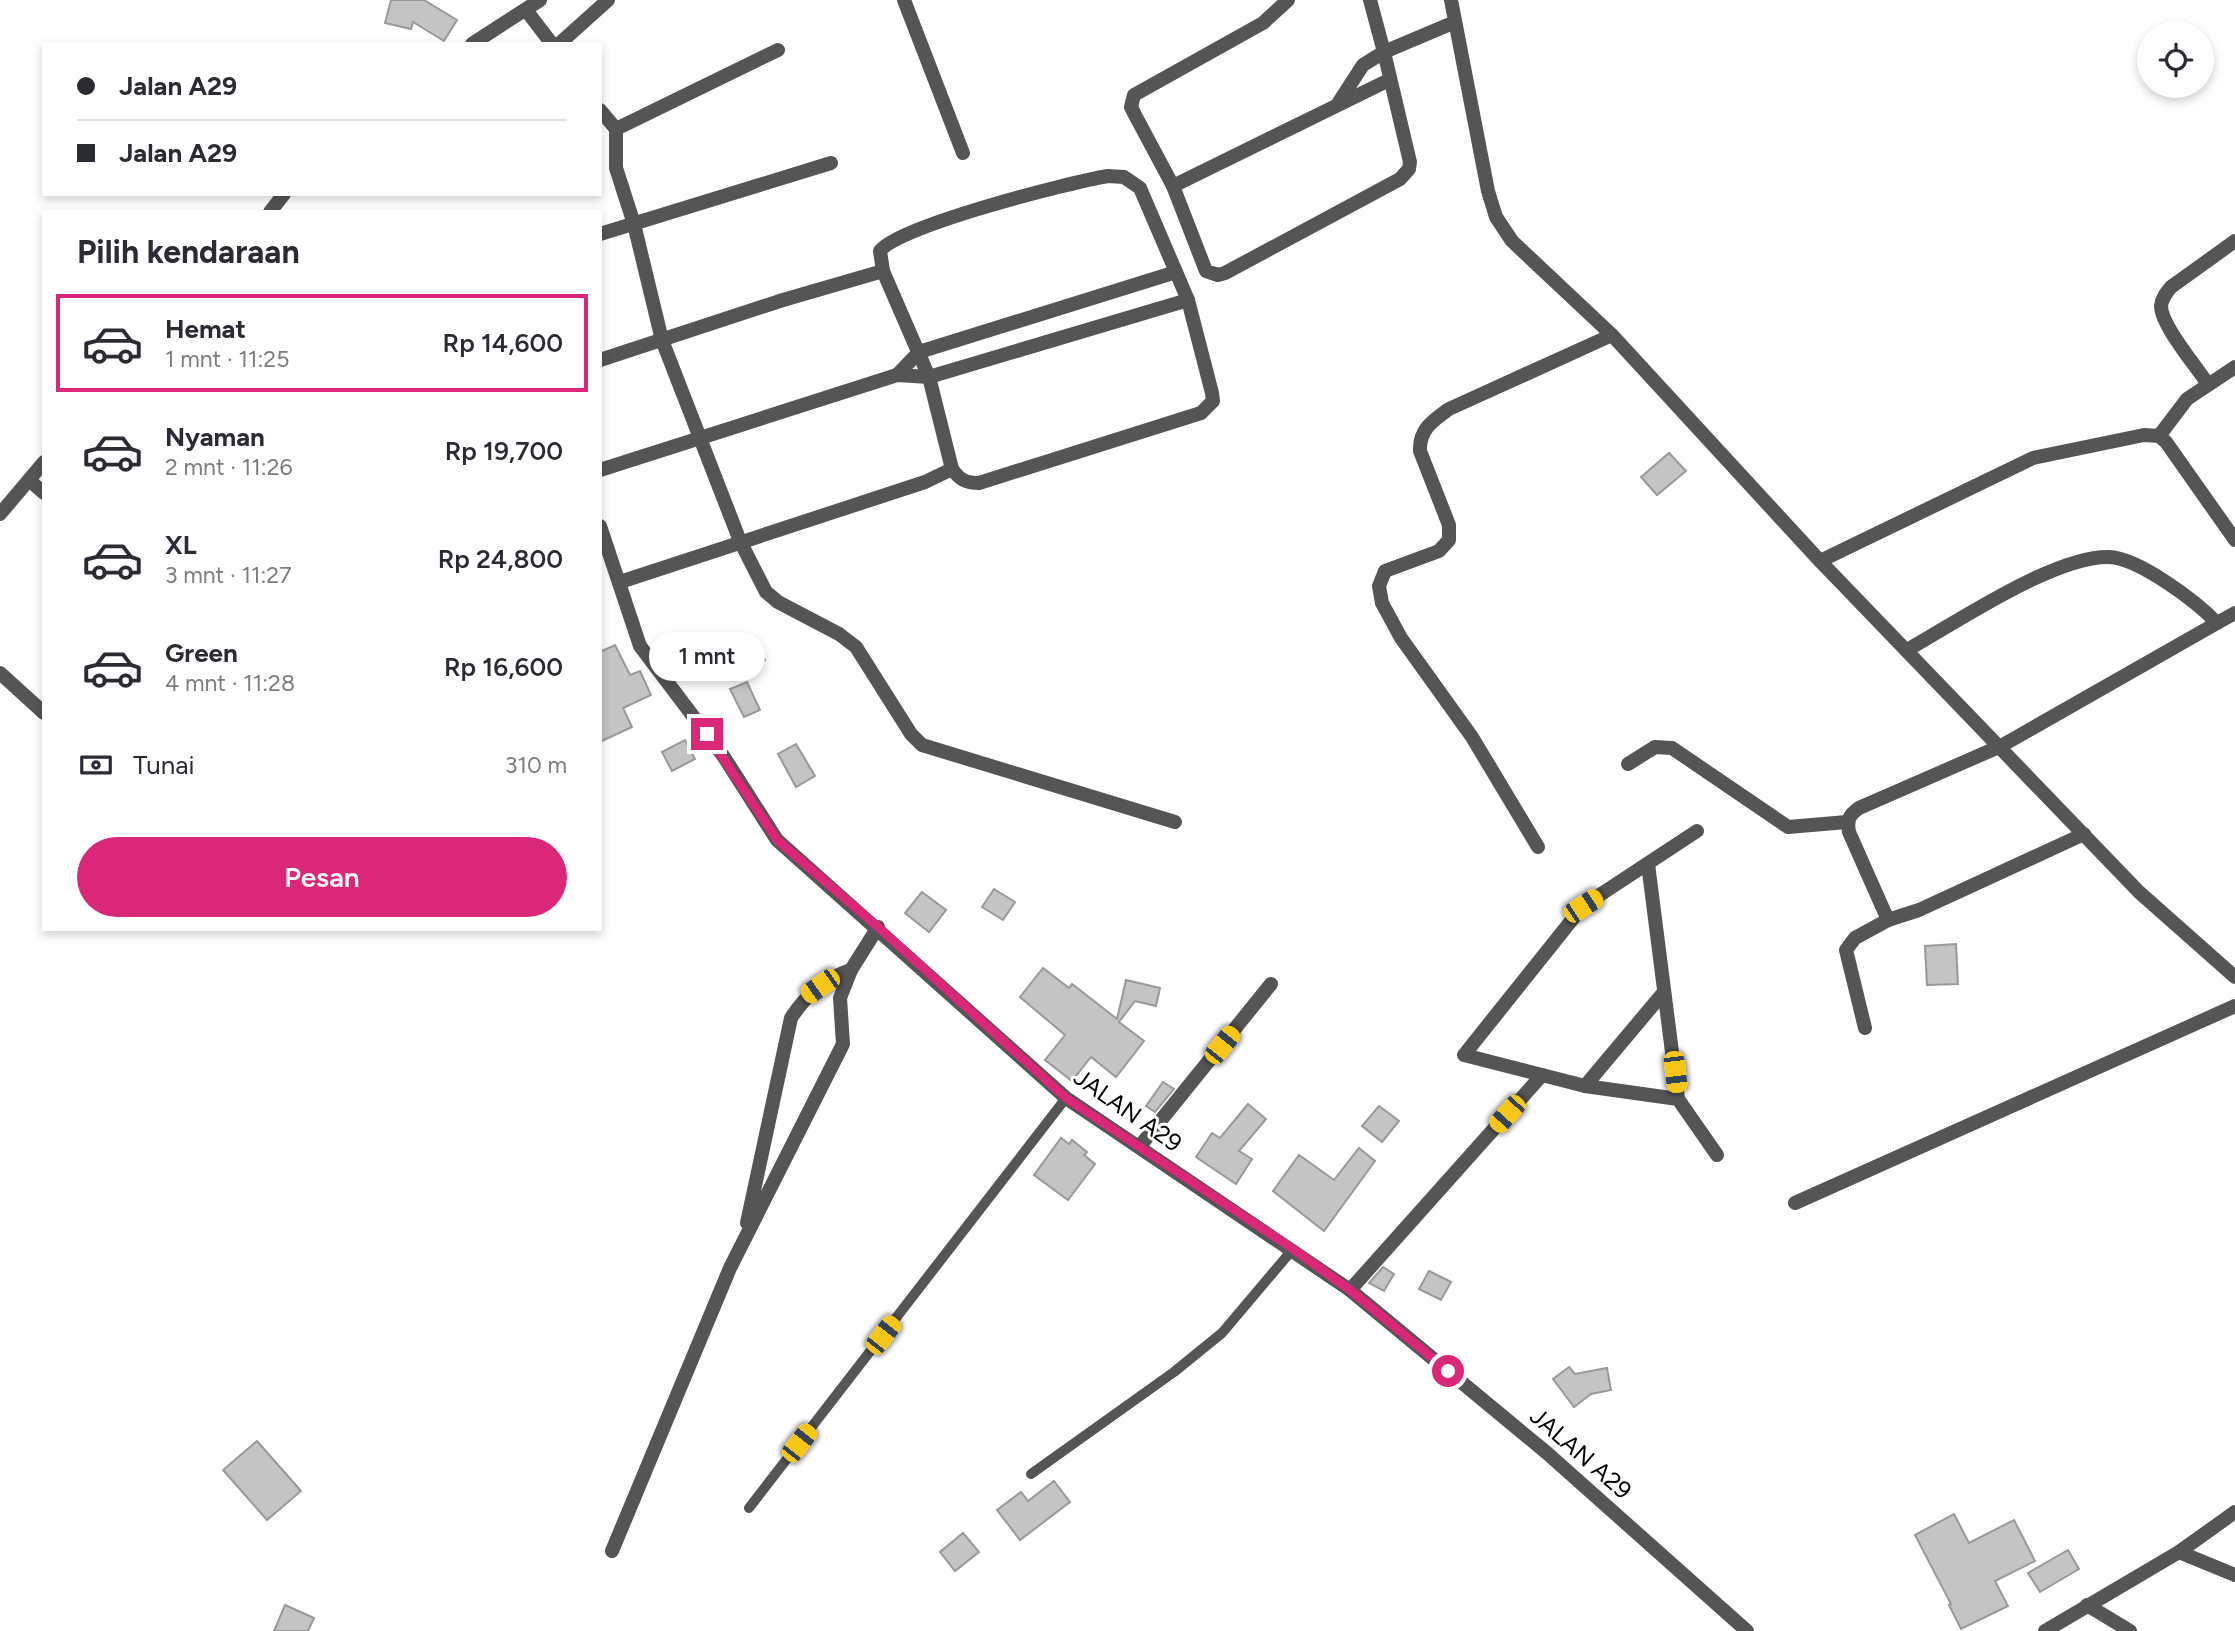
<!DOCTYPE html>
<html lang="id">
<head>
<meta charset="utf-8">
<style>
  body { margin:0; font-family:Figtree,sans-serif; background:#f7f7f7; color:#2b2b33; height:100vh; display:flex; flex-direction:column; font-size:26px; white-space:nowrap }
  * { box-sizing:border-box; margin:0 }
  p { font-size:23px; color:#7c7c81 }
  .icon { flex:none; width:38px; height:38px; fill:none; stroke:currentColor; stroke-width:2; stroke-linecap:round; stroke-linejoin:round }
  .map { position:relative; flex:1; overflow:hidden }
  .sheet { position:absolute; left:42px; top:210px; width:560px; height:721px; display:flex; flex-direction:column; background:#fff; border-radius:0px; box-shadow:0 4px 10px #0003 }
  .sheet>* { flex:none }
  .hud { position:absolute; left:42px; top:42px; width:560px; height:154px; border-radius:0px; box-shadow:0 4px 10px #0003; display:grid; align-content:center; height:154px; padding:0 35px; background:#fff }
  .tools { position:absolute; left:2137px; top:21px; display:grid; gap:14px }
  .tools a { display:grid; place-items:center; width:77px; height:77px; border-radius:50%; background:#fff; box-shadow:0 4px 10px #0003; font-size:35px }
  .end { position:absolute; width:32px; height:32px; margin:-16px; border:9px solid #db2777; background:#fff; box-shadow:0 0 0 4px #fff }
  .from { border-radius:50% }
  .bubble { position:absolute; height:49px; border-radius:24px; background:#fff; box-shadow:0 4px 10px #0003; font-size:23px; font-weight:600; line-height:49px; text-align:center }
  .car { position:absolute; width:21px; height:42px; margin:-21px -10px; border-radius:9px; box-shadow:0 0 5px 2px #0007; background:linear-gradient(#f5c518 24%,#345 0 40%,#f5c518 0 76%,#345 0 86%,#f5c518 0) }
  .hud b { display:flex; align-items:center; gap:24px; height:66px; font-size:26px }
  .hud b+b { border-top:2px solid #e1e1e2 }
  .hud i { width:18px; height:18px; background:#2b2b33 }
  ul { padding:0; list-style:none }
  li { display:flex; align-items:center; gap:21px; height:98px; margin:0 14px 10px; padding:0 21px; border:4px solid transparent; border-radius:0px }
  li div { flex:1 }
  li b { display:block; font-size:26px }
  li em { font-style:normal; font-weight:600 }
  li.selected { border-color:#db2777 }
  li>.icon { width:63px; height:63px; stroke-width:1.5 }
  h2 { padding:0 35px; font-size:32px; line-height:84px }
  .pay { display:flex; align-items:center; gap:18px; height:77px; padding:0 35px; font-size:26px }
  .pay p { margin-inline-start:auto }
  .button { display:flex; gap:14px; margin-top:auto; padding:14px 35px }
  .button a { flex:1; height:80px; border-radius:42px; background:#db2777; color:#fff; font-size:28px; font-weight:600; line-height:80px; text-align:center }
  .map>svg:first-child { display:block }
  .building { fill:#c4c4c4; stroke:#999; stroke-width:2 }
  .lines { fill:none; stroke-linecap:round; stroke-linejoin:round }
  .service { stroke:#555; stroke-width:10 }
  .minor { stroke:#555; stroke-width:14 }
  .route { stroke:#db2777; stroke-width:9 }
  .labels { text-anchor:middle; dominant-baseline:central; stroke-width:6; stroke-linejoin:round; paint-order:stroke }
  .street-label { font-size:24px; fill:#000; stroke:#fff }
</style>
</head>
<body>
<div class="map">
<svg width="2235" height="1631" viewBox="0 0 2235 1631">
  <rect width="100%" height="100%" fill="#fff"/>
  <g class="building">
    <path d="M391,0H424L457,20L444,41L413,22L411,29L385,23Z"/>
    <path d="M1669,453L1686,471L1657,495L1641,477Z"/>
    <path d="M756,641L765,660L740,672L730,653Z"/>
    <path d="M615,645L630,675L640,671L651,695L623,708L632,727L600,742V652Z"/>
    <path d="M747,682L760,710L744,717L730,689Z"/>
    <path d="M685,740L695,759L672,771L662,752Z"/>
    <path d="M796,744L815,776L796,787L778,754Z"/>
    <path d="M994,889L1015,902L1003,920L982,907Z"/>
    <path d="M922,892L946,910L929,932L905,913Z"/>
    <path d="M1956,944L1958,984L1927,985L1925,946Z"/>
    <path d="M1043,968L1069,988L1072,984L1117,1019L1126,980L1160,988L1156,1006L1135,1001L1119,1022L1144,1041L1116,1077L1091,1057L1072,1081L1045,1060L1065,1035L1020,997Z"/>
    <path d="M1163,1082L1174,1089L1155,1112L1146,1106Z"/>
    <path d="M1248,1104L1266,1119L1239,1151L1252,1159L1236,1184L1196,1157L1212,1133L1220,1138Z"/>
    <path d="M1379,1106L1399,1121L1382,1142L1362,1126Z"/>
    <path d="M1061,1138L1069,1144L1072,1140L1087,1152L1084,1155L1095,1164L1068,1200L1034,1175Z"/>
    <path d="M1359,1148L1375,1161L1324,1231L1273,1191L1299,1155L1334,1180Z"/>
    <path d="M1383,1267L1394,1274L1384,1291L1369,1283Z"/>
    <path d="M1429,1271L1451,1282L1441,1300L1419,1289Z"/>
    <path d="M1569,1367L1575,1374L1607,1368L1611,1390L1591,1394L1574,1407L1553,1379Z"/>
    <path d="M257,1441L301,1491L267,1520L223,1470Z"/>
    <path d="M1054,1481L1070,1502L1020,1540L997,1510L1021,1492L1028,1501Z"/>
    <path d="M1954,1514L1969,1543L2014,1520L2035,1561L1995,1581L2008,1606L1961,1629L1949,1605L1951,1604L1915,1535Z"/>
    <path d="M963,1533L979,1552L955,1571L940,1552Z"/>
    <path d="M2068,1550L2079,1569L2040,1592L2028,1573Z"/>
    <path d="M285,1605L314,1618L308,1631H274Z"/>
  </g>
  <g class="lines">
    <g class="service">
      <path d="M1031,1474L1174,1372L1222,1333L1293,1249"/>
      <path d="M749,1508L1066,1098"/>
    </g>
    <g class="minor">
      <path d="M904,0L963,153"/>
      <path d="M1451,0L1488,191L1496,217L1512,241L1612,335L1820,561L2139,892L2235,977"/>
      <path d="M526,10L552,44"/>
      <path d="M472,44L540,0"/>
      <path d="M559,44L608,0"/>
      <path d="M1389,80L1173,186L1206,271L1218,275L1225,273L1400,179L1409,169L1410,162L1384,52L1455,22"/>
      <path d="M1339,102L1363,65L1384,52L1370,0"/>
      <path d="M600,110L616,129V168L634,224L662,340L740,541L766,592L778,602L839,634L856,647L911,734L922,745L1175,822"/>
      <path d="M616,129L778,50"/>
      <path d="M1173,186L1135,115L1131,107L1134,95L1263,23L1288,0"/>
      <path d="M270,212L284,194"/>
      <path d="M600,234L831,163"/>
      <path d="M883,271L929,377L952,469"/>
      <path d="M600,360L783,300L883,271L880,251C898,226 1071,182 1108,176L1124,177L1140,188L1188,300L1212,393L1213,401L1201,413L979,483C966,483 960,480 952,469L925,482L620,582"/>
      <path d="M897,375L919,352L1176,272"/>
      <path d="M2207,383C2196,366 2161,325 2161,306C2162,298 2166,293 2171,287L2235,241"/>
      <path d="M2159,436L2187,399L2235,367"/>
      <path d="M600,470L897,375L929,377L1188,300"/>
      <path d="M29,480L44,493"/>
      <path d="M0,514L44,462"/>
      <path d="M600,526L640,646L724,757L777,840L1066,1098L1350,1290L1547,1453L1747,1631"/>
      <path d="M1820,561L2033,458L2144,435L2159,436L2166,442L2235,540"/>
      <path d="M2217,623L2235,613"/>
      <path d="M1907,650C1957,622 2054,556 2109,557C2139,558 2197,602 2217,623L2001,746L1859,808C1849,815 1847,820 1849,832L1888,920L1919,910L2084,834"/>
      <path d="M0,673L44,713"/>
      <path d="M1628,764L1655,747L1672,748L1788,827L1847,822"/>
      <path d="M1697,831L1583,906L1464,1055L1585,1086L1678,1099L1717,1155"/>
      <path d="M1538,847L1472,737L1401,638L1382,603L1379,586L1385,571L1439,551L1449,540V525L1420,451C1419,430 1432,421 1449,409L1612,335"/>
      <path d="M1648,864L1678,1099"/>
      <path d="M1865,1028L1846,950L1855,938L1888,920"/>
      <path d="M1585,1086L1664,992"/>
      <path d="M1140,1146L1271,984"/>
      <path d="M1795,1203L2235,1006"/>
      <path d="M747,1223L791,1018C806,995 824,979 851,970"/>
      <path d="M1350,1290L1542,1075"/>
      <path d="M612,1551L730,1268L843,1044L840,998L851,970L878,927"/>
      <path d="M2179,1552L2235,1575"/>
      <path d="M2087,1605L2130,1631"/>
      <path d="M2045,1631L2179,1552L2235,1512"/>
    </g>
  </g>
  <g class="lines">
    <path class="route" d="M707,734L777,840L878,927L1066,1098L1293,1249L1350,1290L1448,1371"/>
  </g>
  <g class="labels">
    <g class="street-label">
      <text transform="translate(1128 1110) rotate(35)">JALAN A29</text>
      <text transform="translate(1581 1453) rotate(41)">JALAN A29</text>
    </g>
  </g>
</svg>
<div class="tools">
<a><svg class="icon" aria-label="locate" viewBox="0 0 24 24"><circle cx="12" cy="12" r="6"/><path d="M12 2v4M12 18v4M2 12h4M18 12h4"/></svg></a>
</div>
<i class="end from" style="left:1448px;top:1371px"></i>
<i class="end" style="left:707px;top:734px"></i>
<div class="bubble" style="left:649px;top:632px;width:116px">1 mnt</div>
<i class="car" style="left:1583px;top:906px;rotate:57deg"></i>
<i class="car" style="left:820px;top:986px;rotate:235deg"></i>
<i class="car" style="left:1222px;top:1045px;rotate:39deg"></i>
<i class="car" style="left:1675px;top:1072px;rotate:173deg"></i>
<i class="car" style="left:1507px;top:1114px;rotate:222deg"></i>
<i class="car" style="left:883px;top:1335px;rotate:38deg"></i>
<i class="car" style="left:799px;top:1443px;rotate:38deg"></i>
<div class="hud">
<b><i class="from"></i>Jalan A29</b>
<b><i></i>Jalan A29</b>
</div>
<section class="sheet">
<h2>Pilih kendaraan</h2>
<ul>
<li class="selected"><svg class="icon" aria-label="car" viewBox="0 0 24 24"><path d="M5 17H2v-5l4-1 3-4h7l3 4 3 1v5h-3M9 17h6M6 11h13"/><circle cx="7" cy="17" r="2"/><circle cx="17" cy="17" r="2"/></svg><div><b>Hemat</b><p>1 mnt · 11:25</p></div><em>Rp 14,600</em></li>
<li><svg class="icon" aria-label="car" viewBox="0 0 24 24"><path d="M5 17H2v-5l4-1 3-4h7l3 4 3 1v5h-3M9 17h6M6 11h13"/><circle cx="7" cy="17" r="2"/><circle cx="17" cy="17" r="2"/></svg><div><b>Nyaman</b><p>2 mnt · 11:26</p></div><em>Rp 19,700</em></li>
<li><svg class="icon" aria-label="car" viewBox="0 0 24 24"><path d="M5 17H2v-5l4-1 3-4h7l3 4 3 1v5h-3M9 17h6M6 11h13"/><circle cx="7" cy="17" r="2"/><circle cx="17" cy="17" r="2"/></svg><div><b>XL</b><p>3 mnt · 11:27</p></div><em>Rp 24,800</em></li>
<li><svg class="icon" aria-label="car" viewBox="0 0 24 24"><path d="M5 17H2v-5l4-1 3-4h7l3 4 3 1v5h-3M9 17h6M6 11h13"/><circle cx="7" cy="17" r="2"/><circle cx="17" cy="17" r="2"/></svg><div><b>Green</b><p>4 mnt · 11:28</p></div><em>Rp 16,600</em></li>
</ul>
<div class="pay"><svg class="icon" aria-label="cash" viewBox="0 0 24 24"><path d="M3 7h18v10H3z"/><circle cx="12" cy="12" r="2"/></svg>Tunai<p>310 m</p></div>
<div class="button"><a>Pesan</a></div>
</section>
</div>
</body>
</html>
